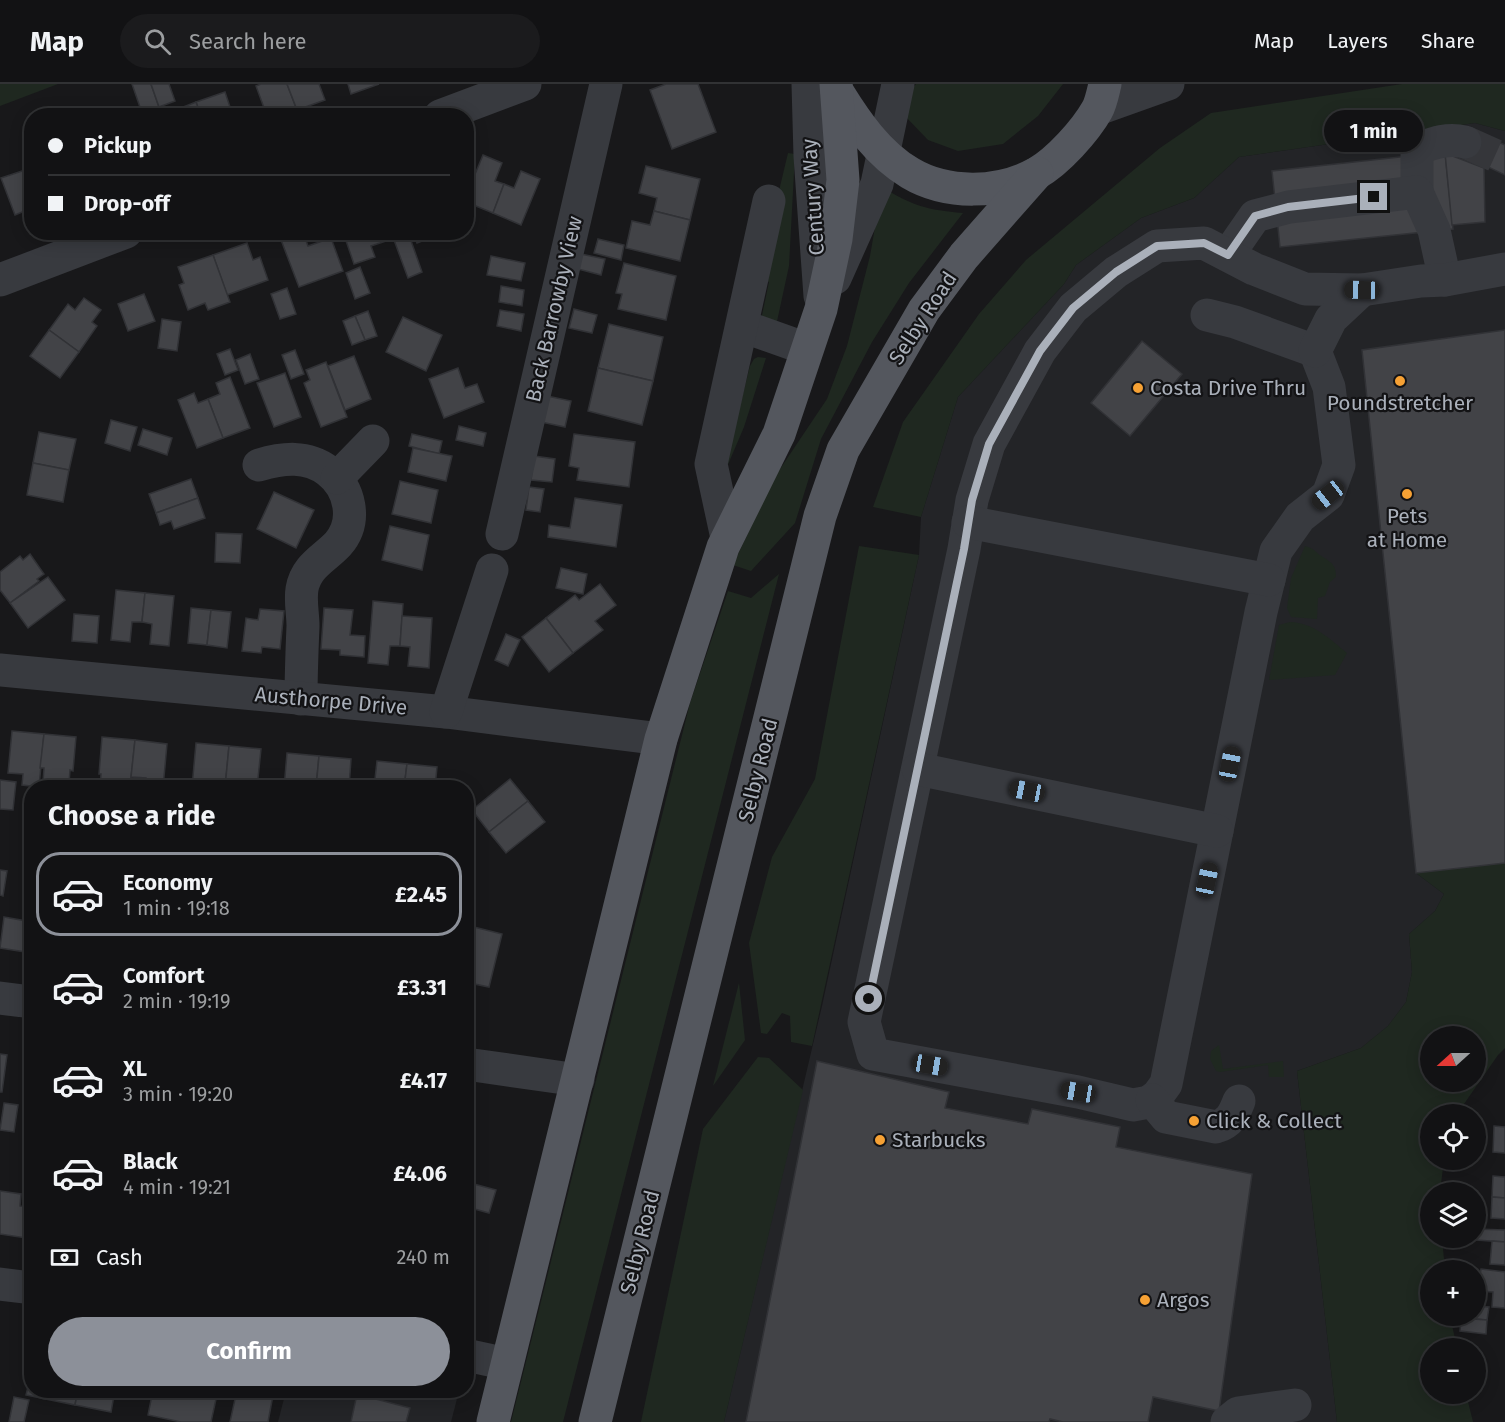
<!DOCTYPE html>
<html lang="en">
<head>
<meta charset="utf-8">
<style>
  body { margin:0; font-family:"Fira Sans",sans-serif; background:#1b1b1d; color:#f1f3f6; height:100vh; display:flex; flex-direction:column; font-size:22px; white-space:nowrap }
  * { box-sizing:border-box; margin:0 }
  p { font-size:20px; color:#9c9ea0 }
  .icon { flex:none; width:33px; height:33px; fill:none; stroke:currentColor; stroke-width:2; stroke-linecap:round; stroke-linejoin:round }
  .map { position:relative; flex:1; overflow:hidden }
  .side { position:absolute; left:24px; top:696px; width:450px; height:618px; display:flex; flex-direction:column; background:#121214; border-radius:24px; box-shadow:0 3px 15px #0003,0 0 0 2px #313234 }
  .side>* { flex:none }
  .hud { position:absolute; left:24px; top:24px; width:450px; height:132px; border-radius:24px; box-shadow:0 3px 15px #0003,0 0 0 2px #313234; display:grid; align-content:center; height:132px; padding:0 24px; background:#121214 }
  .needle { width:39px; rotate:249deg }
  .controls { position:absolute; left:1420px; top:942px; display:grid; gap:12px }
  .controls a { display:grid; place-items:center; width:66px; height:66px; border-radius:50%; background:#121214; box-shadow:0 3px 15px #0003,0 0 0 2px #313234; font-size:30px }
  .end { position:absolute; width:27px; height:27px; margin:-14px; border:8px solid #aab0ba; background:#111; box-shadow:0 0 0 3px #111 }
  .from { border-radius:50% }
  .bubble { position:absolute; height:42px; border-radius:21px; background:#121214; box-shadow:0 3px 15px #0003,0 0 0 2px #313234; font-size:20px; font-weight:700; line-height:42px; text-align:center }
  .car { position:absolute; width:18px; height:36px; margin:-18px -9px; border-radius:8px; box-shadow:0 0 4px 2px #0007; background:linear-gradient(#222 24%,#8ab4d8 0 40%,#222 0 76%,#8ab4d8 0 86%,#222 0) }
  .hud b { display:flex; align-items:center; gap:21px; height:57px; font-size:22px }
  .hud b+b { border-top:2px solid #313234 }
  .hud i { width:15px; height:15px; background:#f1f3f6 }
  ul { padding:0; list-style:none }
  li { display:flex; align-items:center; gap:18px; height:84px; margin:0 12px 9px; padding:0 12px; border:3px solid transparent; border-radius:24px }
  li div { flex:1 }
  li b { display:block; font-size:22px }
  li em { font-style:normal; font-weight:700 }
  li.on { border-color:#8c9099 }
  li>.icon { width:54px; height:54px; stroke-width:1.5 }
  h2 { padding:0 24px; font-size:27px; line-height:72px }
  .pay { display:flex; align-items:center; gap:15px; height:66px; padding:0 24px; font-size:22px }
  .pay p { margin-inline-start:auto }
  .cta { display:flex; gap:12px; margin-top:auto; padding:12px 24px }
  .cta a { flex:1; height:69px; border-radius:36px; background:#8c9099; color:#fff; font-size:24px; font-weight:700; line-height:69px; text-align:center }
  header { display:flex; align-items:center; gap:36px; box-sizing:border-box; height:84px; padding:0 30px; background:#121214; border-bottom:2px solid #313234 }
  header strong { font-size:28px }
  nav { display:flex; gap:33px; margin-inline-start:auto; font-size:21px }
  .search { width:420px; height:54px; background:#1b1b1d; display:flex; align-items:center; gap:15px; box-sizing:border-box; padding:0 21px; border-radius:33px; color:#9c9ea0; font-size:22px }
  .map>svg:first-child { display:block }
  .built { fill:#232427 }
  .green { fill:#1f2820; fill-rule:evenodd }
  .building { fill:#424347; stroke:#313236; stroke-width:1.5 }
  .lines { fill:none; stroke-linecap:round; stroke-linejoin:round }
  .minor-tunnel { stroke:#35363a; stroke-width:33; stroke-dasharray:33 16; stroke-linecap:butt }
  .minor { stroke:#383a3f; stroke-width:33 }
  .major { stroke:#54575e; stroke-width:33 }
  .route { stroke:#aab0ba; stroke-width:8 }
  .poi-dot { fill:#f6a134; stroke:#131315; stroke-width:2 }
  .labels { text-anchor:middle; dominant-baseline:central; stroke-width:4.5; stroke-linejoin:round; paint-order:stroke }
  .street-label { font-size:21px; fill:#aab0ba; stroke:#131315 }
  .poi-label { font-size:21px; fill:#aab0ba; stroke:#131315; text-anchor:start }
</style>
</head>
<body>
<header>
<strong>Map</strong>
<div class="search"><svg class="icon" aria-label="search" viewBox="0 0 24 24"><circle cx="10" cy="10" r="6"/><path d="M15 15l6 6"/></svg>Search here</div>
<nav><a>Map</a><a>Layers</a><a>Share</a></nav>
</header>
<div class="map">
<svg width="1505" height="1338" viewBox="0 0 1505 1338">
  <rect width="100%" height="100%" fill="#18181a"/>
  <g class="built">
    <path d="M1475,39L1505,47V779L1416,789L1444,810L1435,827L1409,850L1412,888L1406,918L1388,942L1361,964L1297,987L1337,1338H724L822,922L919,471L921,433L958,313L1064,200L1076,181L1141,134L1194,114L1239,73Z"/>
    <path d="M286,1307H459L451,1338H278Z"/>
  </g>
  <g class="green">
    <path d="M0,0H58L0,22Z"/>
    <path d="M916,0H1063L1038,32L1003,60L958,67L928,56L904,31L908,10Z"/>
    <path d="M1402,0H1505V47L1475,39L1239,73L1194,114L1141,134L1076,181L1064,200L958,313L921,433L873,423L903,338L979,230L1026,176L1160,64L1211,29Z"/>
    <path d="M788,69L795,70L789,182L776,242L761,236L769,198L758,195Z"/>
    <path d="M882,103C913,122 927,126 963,129L909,199L872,258L821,355L795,439L751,487L733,481L774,394L827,315L847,262L870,172Z"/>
    <path d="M758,273L766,274L744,343L721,397L750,282L754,275Z"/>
    <path d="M859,462L919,471L812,962L791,958L790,932L782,929L767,950L761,949L749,859L772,773L815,695Z"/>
    <path d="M1305,462C1314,464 1316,469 1323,473C1332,479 1336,481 1336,493L1330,498L1325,512L1318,514L1317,535L1291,533L1287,524L1291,494Z"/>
    <path d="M779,490L563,1338H511L690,619L728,507L751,514Z"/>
    <path d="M1290,538C1314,539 1330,555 1347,569L1335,591L1269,596L1279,541Z"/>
    <path d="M1505,779V964L1498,971L1457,1030H1431V1076H1444L1440,1108H1431V1154H1442L1445,1186H1431V1232H1450L1457,1264H1431V1310H1466L1473,1338H1337L1297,987L1361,964L1388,942L1406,918L1412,888L1409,850L1435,827L1444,810L1416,789ZM1431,952H1476V998H1431Z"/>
    <path d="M739,899L745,956L713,1002Z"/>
    <path d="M1219,961L1223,985L1283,977L1284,993H1269L1268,981L1220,988L1216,987L1210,975L1211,967Z"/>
    <path d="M758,973L769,974L803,1006L724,1338H641L703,1045Z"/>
  </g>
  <g class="building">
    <path d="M132,0H151L159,23L142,29Z"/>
    <path d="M151,0H169L175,17L159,23Z"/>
    <path d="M261,0H287L297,26L283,32H267L256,2Z"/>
    <path d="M287,0H319L325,16L297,26Z"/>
    <path d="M348,0H379L351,10Z"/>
    <path d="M666,0H698L716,48L672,65L650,6Z"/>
    <path d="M225,8L233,32H201L196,18Z"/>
    <path d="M196,18L201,32H169L168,29Z"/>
    <path d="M1471,45L1505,61V91L1459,69Z"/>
    <path d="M1445,68L1453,145L1280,163L1272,87Z"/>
    <path d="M1445,69L1484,84L1485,138L1452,141Z"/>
    <path d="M483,71L502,79L495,97L504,100L493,129L466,118V112Z"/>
    <path d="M646,82L700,95L690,136L654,127L657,114L639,109Z"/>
    <path d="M31,84L32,124L15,131L1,94Z"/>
    <path d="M521,87L540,95L521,141L493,129L504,100L514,104Z"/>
    <path d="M654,127L690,136L680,177L626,164L632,137L650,141Z"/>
    <path d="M278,148H303L308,162L331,154L343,187L299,203Z"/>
    <path d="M343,148H383L386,157L371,162L375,173L354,180Z"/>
    <path d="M413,148H445L417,159Z"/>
    <path d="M409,151L422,188L408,194L394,156Z"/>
    <path d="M598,155L624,161L621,176L594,169Z"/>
    <path d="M247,159L253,176L260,173L268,196L227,211L213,171Z"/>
    <path d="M581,170L605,175L601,191L578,185Z"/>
    <path d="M213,171L230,218L208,226L205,219L188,226L179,201L184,199L178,183Z"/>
    <path d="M491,172L525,179L521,197L487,191Z"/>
    <path d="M624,179L676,192L666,236L618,225L622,210L616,209Z"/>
    <path d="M360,183L370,209L355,215L346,189Z"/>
    <path d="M501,202L524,206L522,222L499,218Z"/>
    <path d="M287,204L296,230L280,235L271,210Z"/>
    <path d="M144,210L155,237L128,247L118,220Z"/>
    <path d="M84,214L101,226L92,238L97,242L79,268L49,246L68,220L75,226Z"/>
    <path d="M574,225L597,231L592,249L569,244Z"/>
    <path d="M500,226L524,230L521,247L497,242Z"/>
    <path d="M368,227L377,252L365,256L355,232Z"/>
    <path d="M355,232L365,256L352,261L343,237Z"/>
    <path d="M403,233L442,251L426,287L386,268Z"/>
    <path d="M162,235L181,238L177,267L158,264Z"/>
    <path d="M609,240L663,253L653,297L598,284Z"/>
    <path d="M49,246L79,268L60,294L30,272Z"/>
    <path d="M1505,246V779L1416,789L1362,266Z"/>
    <path d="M1142,257L1182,290L1130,352L1091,319Z"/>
    <path d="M230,265L238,286L225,291L217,270Z"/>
    <path d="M295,266L304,290L291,295L282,271Z"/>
    <path d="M250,270L259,295L245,300L236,276Z"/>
    <path d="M354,272L371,315L345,326L328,282Z"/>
    <path d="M326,278L347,333L321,343L304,299L310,296L306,286Z"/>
    <path d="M458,284L465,304L477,300L484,318L444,334L429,295Z"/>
    <path d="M598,284L653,297L642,341L588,327Z"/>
    <path d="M285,289L301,333L274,343L257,299Z"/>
    <path d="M230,293L250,344L223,354L208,315L220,310L216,299Z"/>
    <path d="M194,309L198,319L208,315L223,354L197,364L178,316Z"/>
    <path d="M547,312L571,317L565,343L541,338Z"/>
    <path d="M111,336L137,343L130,367L105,359Z"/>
    <path d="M459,342L486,349L483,362L456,356Z"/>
    <path d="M143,345L172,354L167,371L138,361Z"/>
    <path d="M39,348L76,355L69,386L33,379Z"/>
    <path d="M412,350L442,357L439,370L409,362Z"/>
    <path d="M574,350L635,358L629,403L577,396L579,384L569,382Z"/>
    <path d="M413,364L452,372L446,397L408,388Z"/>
    <path d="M534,372L555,375L552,398L531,396Z"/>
    <path d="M33,379L69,386L63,418L27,411Z"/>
    <path d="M191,395L198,414L156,429L149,410Z"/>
    <path d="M400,397L438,406L431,439L392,430Z"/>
    <path d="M529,403L544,405L540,428L526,426Z"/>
    <path d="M274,408L314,426L296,464L257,445Z"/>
    <path d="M198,414L205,434L174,445L171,437L160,441L156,429Z"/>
    <path d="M575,414L622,421L616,463L548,453L549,441L570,444Z"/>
    <path d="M390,442L429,451L422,486L382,476Z"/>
    <path d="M216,449L242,450L240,479L215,478Z"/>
    <path d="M30,470L44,490L37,495L39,497L10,519L0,506V488L20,472L23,476Z"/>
    <path d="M561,484L587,490L583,510L556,504Z"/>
    <path d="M48,493L65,516L28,544L10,519Z"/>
    <path d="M600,500L616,521L595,537L603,546L573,569L546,534L575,511L579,516Z"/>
    <path d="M116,506L145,509L142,538H132L130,558L111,556Z"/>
    <path d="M145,509L174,512L169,562L150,560L152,540L142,538Z"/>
    <path d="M373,517L403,520L400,562H390L388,581L368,579Z"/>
    <path d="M191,524L211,526L207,561L188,559Z"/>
    <path d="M324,524L353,526L350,551L365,552L364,573L340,571V566L321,565Z"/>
    <path d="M260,525L284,527L280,565L262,563L261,569L242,567L246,534L258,536Z"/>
    <path d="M211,526L231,528L227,564L207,561Z"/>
    <path d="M74,530L99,532L97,559L72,557Z"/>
    <path d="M402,532L432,534L429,584L408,582L410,563L400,562Z"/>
    <path d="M546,534L573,569L549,588L522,553Z"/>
    <path d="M506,550L520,556L508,582L495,576Z"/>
    <path d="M12,647L44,650L39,703L22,701L23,690L8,689Z"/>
    <path d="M44,650L76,653L73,687L70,686L69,700L43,698L44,684H40Z"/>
    <path d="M102,653L135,656L130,704H100L101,690H99Z"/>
    <path d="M135,656L167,660L163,704L145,703L146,694L131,693Z"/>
    <path d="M196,659L229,662L225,704L192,703Z"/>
    <path d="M229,662L261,665L257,704H225Z"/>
    <path d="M287,669L319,672L316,704H284Z"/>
    <path d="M319,672L351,675L349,704H316Z"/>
    <path d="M377,677L407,680L404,704H374Z"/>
    <path d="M407,680L437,683L435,704H404Z"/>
    <path d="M510,695L528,717L489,748L472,726Z"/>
    <path d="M0,696L16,698L13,726L0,725Z"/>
    <path d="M528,717L545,738L506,769L489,748Z"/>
    <path d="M0,786L7,787L3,812L0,811Z"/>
    <path d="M4,833L32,838V869L0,864Z"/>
    <path d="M466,841L502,850L489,903L474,900L471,912L466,911Z"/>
    <path d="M0,970L7,971L2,1008H0Z"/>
    <path d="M817,977L949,1008L945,1024L1028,1040L1032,1025L1120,1043L1116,1063L1252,1090L1219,1327L1153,1313L1148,1338H1063L1050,1335L1049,1338H746Z"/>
    <path d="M4,1019L18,1021L14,1048L0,1046Z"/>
    <path d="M1494,1042L1505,1043V1069L1493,1068Z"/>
    <path d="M1493,1092L1505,1093V1114L1492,1113Z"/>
    <path d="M474,1100L496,1106L489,1129L467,1123Z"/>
    <path d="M0,1107L21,1110L20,1122L31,1124L26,1154L0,1150Z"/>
    <path d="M1492,1113L1505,1114V1135L1491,1134Z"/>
    <path d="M1476,1145L1505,1146V1158L1476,1156Z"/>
    <path d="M1492,1157L1505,1158V1181L1490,1180Z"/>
    <path d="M1481,1185L1505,1188V1224L1492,1223L1493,1208L1478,1207Z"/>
    <path d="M1476,1222L1489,1223L1487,1236L1461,1234L1462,1232H1476Z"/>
    <path d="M1461,1234L1487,1236L1486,1250L1460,1247Z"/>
    <path d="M32,1287V1306H78L75,1321L26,1311Z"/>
    <path d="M78,1306H115L111,1328L75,1321Z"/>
    <path d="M153,1306H218L211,1338H181L148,1331Z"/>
    <path d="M237,1306H274L268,1338H230Z"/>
    <path d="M357,1310L410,1324L406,1338H351Z"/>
    <path d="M14,1313L29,1316L24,1338H9Z"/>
  </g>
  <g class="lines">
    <path class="minor-tunnel" d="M1465,58L1505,76"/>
    <g class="minor">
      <path d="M808,0L810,72L820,212"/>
      <path d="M1098,25L1168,0"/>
      <path d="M440,32L525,0"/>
      <path d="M1417,108V65C1434,59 1447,54 1465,58"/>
      <path d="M1228,171L1255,132L1289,123L1417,108L1434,146L1445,196"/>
      <path d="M835,194L877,100L898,0"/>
      <path d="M0,196L126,148"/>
      <path d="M1207,231L1235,238L1315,267L1329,303L1339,381L1328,411L1300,433L1276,467L1261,528L1166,1000L1158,1011L1149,1018L1133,1021L1078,1008L873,970L864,938L964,465L972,416L989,360L1040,267L1073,224L1116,188L1157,162L1204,159L1254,185L1305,205L1362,206L1421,197L1445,196L1505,185"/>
      <path d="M742,242L807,265"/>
      <path d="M1315,267L1331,235L1362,206"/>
      <path d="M259,381C283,374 307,371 328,387C350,404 358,437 338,460C324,475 306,482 302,505C300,517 303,530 303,542C302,566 301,590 301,615"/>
      <path d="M337,394L373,357"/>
      <path d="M968,438L1269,496"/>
      <path d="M502,450L606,0"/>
      <path d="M727,454L711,380L769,117"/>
      <path d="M0,586L446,628L661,655"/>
      <path d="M446,628L492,486"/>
      <path d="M918,685L1217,747"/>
      <path d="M0,914L32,918"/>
      <path d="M466,980L578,996"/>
      <path d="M1152,1016L1166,1033L1216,1043C1230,1039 1234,1030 1239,1017"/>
      <path d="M0,1200L32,1204"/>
      <path d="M466,1271L507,1280"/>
      <path d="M1227,1338L1238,1329L1295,1321"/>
    </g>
    <g class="major">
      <path d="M837,7C856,38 878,70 910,89C947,111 999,110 1037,89C1058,77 1085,47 1097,26C1101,19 1103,8 1105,0"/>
      <path d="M493,1338L661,655L723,463L779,350L821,225L836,155L843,96L836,0"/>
      <path d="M595,1338L820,432L843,366L924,226L964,172L1037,89"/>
    </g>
  </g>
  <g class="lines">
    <path class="route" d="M869,915L964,465L972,416L989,360L1040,267L1073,224L1116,188L1157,162L1204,159L1228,171L1255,132L1288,123L1374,113"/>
  </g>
  <g class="poi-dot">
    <circle cx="1400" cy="297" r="6"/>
    <circle cx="1138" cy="304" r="6"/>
    <circle cx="1407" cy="410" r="6"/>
    <circle cx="1194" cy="1037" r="6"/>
    <circle cx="880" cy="1056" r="6"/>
    <circle cx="1145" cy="1216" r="6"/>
  </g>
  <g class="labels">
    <g class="street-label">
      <text transform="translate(813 113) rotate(-94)">Century Way</text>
      <text transform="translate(554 225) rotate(-77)">Back Barrowby View</text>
      <text transform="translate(923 234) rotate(-57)">Selby Road</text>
      <text transform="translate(331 617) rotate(5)">Austhorpe Drive</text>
      <text transform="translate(758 686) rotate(-76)">Selby Road</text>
      <text transform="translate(640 1158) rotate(-76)">Selby Road</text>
    </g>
    <g class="poi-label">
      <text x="1150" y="304">Costa Drive Thru</text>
      <text x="1400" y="319" text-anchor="middle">Poundstretcher</text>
      <text x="1407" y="432" text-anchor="middle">Pets<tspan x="1407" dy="24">at Home</tspan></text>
      <text x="1206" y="1037">Click &amp; Collect</text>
      <text x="892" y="1056">Starbucks</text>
      <text x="1157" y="1216">Argos</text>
    </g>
  </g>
</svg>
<div class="controls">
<a><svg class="needle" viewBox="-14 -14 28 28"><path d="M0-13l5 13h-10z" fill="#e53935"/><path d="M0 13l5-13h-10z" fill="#9c9ea0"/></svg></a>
<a><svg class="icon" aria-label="locate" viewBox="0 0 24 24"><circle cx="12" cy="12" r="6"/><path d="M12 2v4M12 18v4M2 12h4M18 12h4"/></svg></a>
<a><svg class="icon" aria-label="layers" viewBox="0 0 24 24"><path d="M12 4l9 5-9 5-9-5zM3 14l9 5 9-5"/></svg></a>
<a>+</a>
<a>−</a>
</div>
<i class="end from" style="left:869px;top:915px"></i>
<i class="end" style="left:1374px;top:113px"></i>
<div class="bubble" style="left:1324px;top:26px;width:99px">1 min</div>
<i class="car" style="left:1362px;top:206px;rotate:271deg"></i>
<i class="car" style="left:1328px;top:411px;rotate:232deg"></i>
<i class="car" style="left:1230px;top:680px;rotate:11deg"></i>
<i class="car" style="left:1027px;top:707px;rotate:281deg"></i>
<i class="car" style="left:1207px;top:796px;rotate:12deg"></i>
<i class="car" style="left:930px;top:981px;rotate:100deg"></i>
<i class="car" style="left:1078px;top:1008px;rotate:279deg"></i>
<div class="hud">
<b><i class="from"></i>Pickup</b>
<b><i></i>Drop-off</b>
</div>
<section class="side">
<h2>Choose a ride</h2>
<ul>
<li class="on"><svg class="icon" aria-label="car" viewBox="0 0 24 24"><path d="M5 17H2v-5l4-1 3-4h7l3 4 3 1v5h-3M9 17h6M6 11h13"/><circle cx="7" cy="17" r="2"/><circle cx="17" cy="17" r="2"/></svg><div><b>Economy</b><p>1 min · 19:18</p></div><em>£2.45</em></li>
<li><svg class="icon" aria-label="car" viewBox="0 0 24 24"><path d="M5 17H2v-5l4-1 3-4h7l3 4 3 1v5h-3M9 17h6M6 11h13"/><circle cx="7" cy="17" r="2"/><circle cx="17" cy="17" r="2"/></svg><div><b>Comfort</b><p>2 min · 19:19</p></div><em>£3.31</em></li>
<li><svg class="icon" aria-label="car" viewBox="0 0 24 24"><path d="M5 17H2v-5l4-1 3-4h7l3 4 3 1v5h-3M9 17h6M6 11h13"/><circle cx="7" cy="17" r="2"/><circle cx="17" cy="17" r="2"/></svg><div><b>XL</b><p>3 min · 19:20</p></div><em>£4.17</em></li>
<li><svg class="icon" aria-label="car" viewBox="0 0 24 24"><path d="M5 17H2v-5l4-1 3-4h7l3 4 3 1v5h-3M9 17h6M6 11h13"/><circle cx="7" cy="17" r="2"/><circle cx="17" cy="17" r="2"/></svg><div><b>Black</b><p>4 min · 19:21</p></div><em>£4.06</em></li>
</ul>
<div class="pay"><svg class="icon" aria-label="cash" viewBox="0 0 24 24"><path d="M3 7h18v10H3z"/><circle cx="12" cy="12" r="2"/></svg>Cash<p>240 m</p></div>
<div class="cta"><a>Confirm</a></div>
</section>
</div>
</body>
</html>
